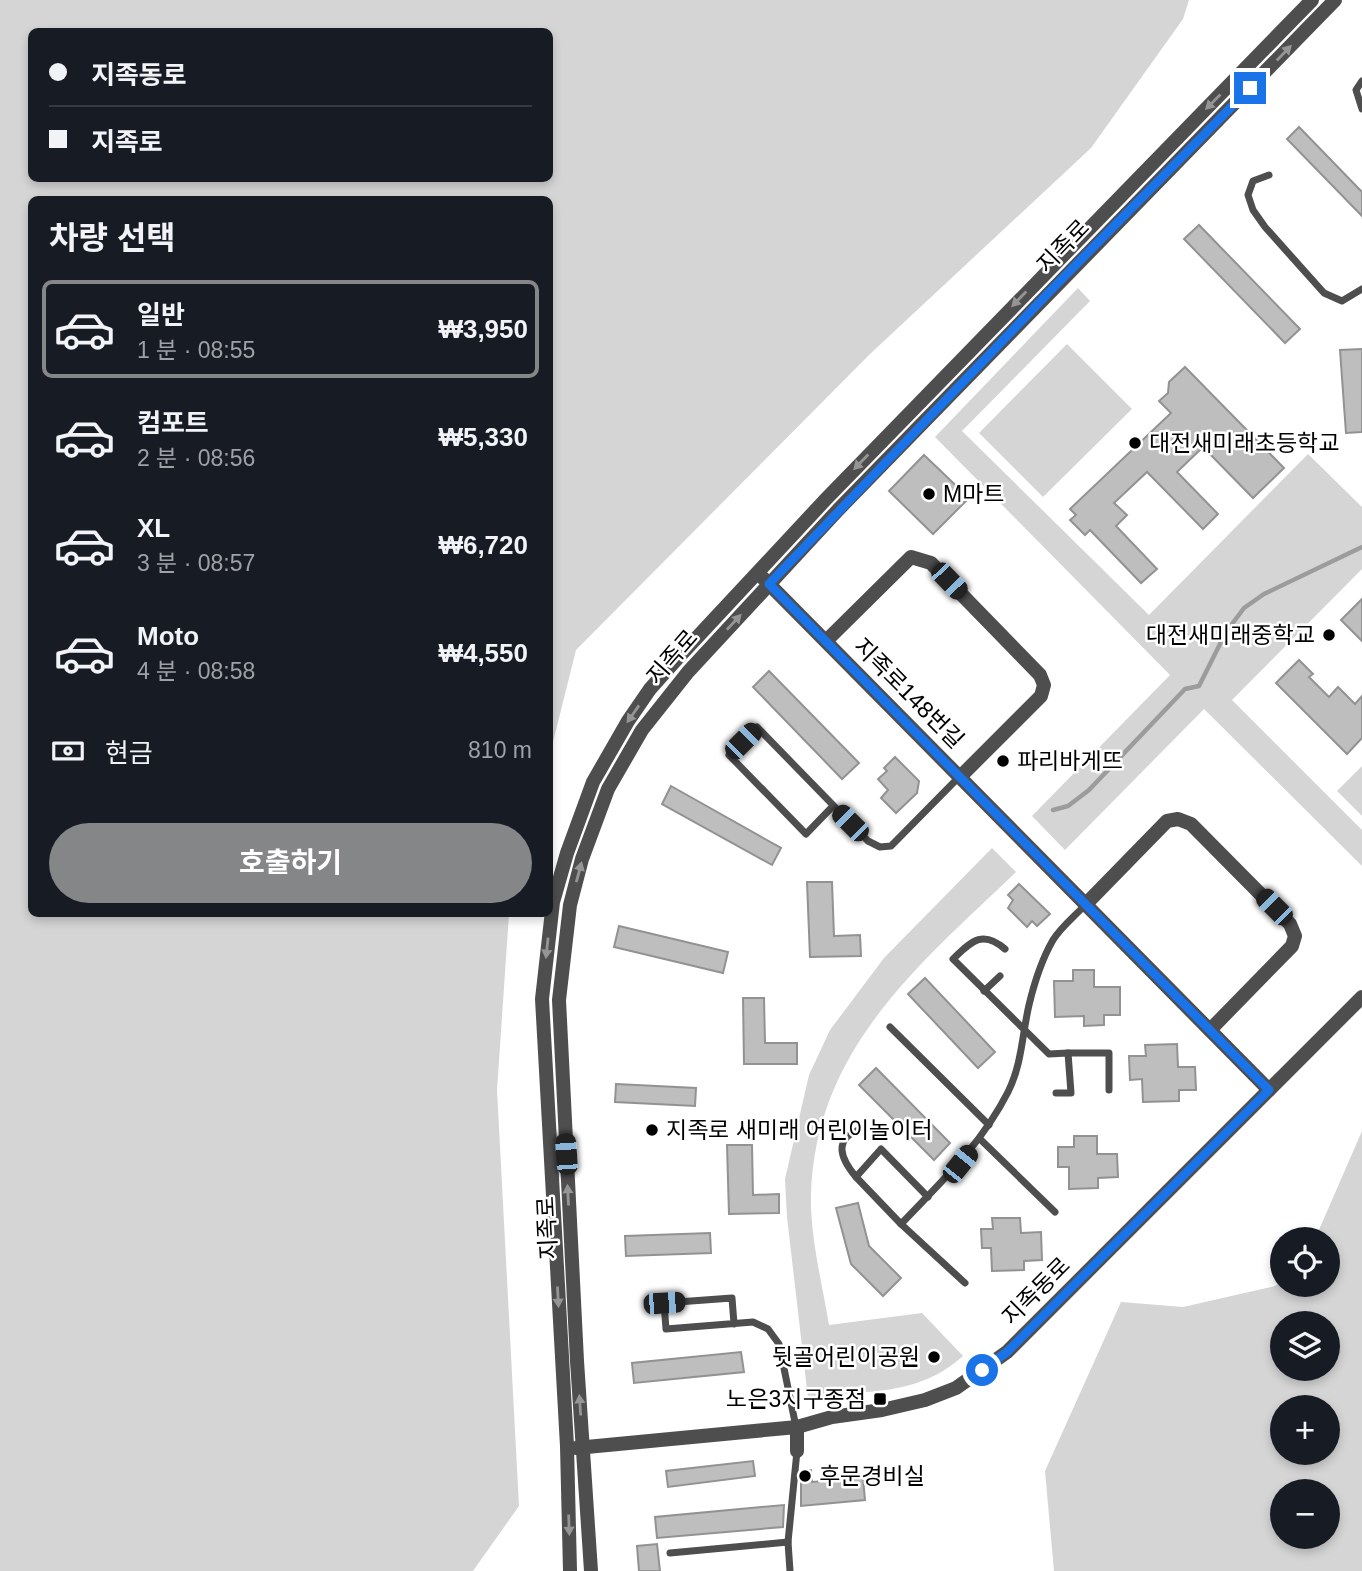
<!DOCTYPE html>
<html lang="ko">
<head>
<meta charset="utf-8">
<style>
  body { margin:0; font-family:Arial,"Noto Sans KR",sans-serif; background:#20242c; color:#f1f3f6; height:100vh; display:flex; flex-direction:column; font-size:26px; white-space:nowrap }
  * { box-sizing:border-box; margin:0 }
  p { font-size:23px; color:#9ea1a6 }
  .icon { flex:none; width:38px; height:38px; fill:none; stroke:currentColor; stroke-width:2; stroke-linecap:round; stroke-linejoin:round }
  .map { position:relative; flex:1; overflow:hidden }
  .side { position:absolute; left:28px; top:196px; width:525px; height:721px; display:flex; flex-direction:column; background:#171b24; border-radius:10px; box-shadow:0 4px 10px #0003 }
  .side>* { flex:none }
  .top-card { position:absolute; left:28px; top:28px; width:525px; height:154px; border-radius:10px; box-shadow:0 4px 10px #0003; display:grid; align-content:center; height:154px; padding:0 21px; background:#171b24 }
  .buttons { position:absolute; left:1270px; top:1227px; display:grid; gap:14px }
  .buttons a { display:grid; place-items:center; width:70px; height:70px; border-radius:50%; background:#171b24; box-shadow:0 4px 10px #0003; font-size:35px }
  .end { position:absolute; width:32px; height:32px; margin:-16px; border:9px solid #1a73e8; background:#fff; box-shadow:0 0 0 4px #fff }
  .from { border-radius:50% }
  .car { position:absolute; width:21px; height:42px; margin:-21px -10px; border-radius:9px; box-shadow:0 0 5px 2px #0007; background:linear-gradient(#222 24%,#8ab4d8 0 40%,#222 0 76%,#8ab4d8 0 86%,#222 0) }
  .top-card b { display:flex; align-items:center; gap:24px; height:66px; font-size:26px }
  .top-card b+b { border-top:2px solid #363941 }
  .top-card i { width:18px; height:18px; background:#f1f3f6 }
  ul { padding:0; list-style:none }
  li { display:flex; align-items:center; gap:21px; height:98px; margin:0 14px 10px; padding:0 7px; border:4px solid transparent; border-radius:10px }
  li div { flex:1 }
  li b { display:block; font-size:26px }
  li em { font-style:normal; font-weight:700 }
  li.selected { border-color:#858687 }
  li>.icon { width:63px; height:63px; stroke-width:1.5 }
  h2 { padding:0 21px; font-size:32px; line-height:84px }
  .pay { display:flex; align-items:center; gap:18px; height:77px; padding:0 21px; font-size:26px }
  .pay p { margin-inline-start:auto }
  .action { display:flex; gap:14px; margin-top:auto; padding:14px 21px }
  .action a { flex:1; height:80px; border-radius:42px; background:#858687; color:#fff; font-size:28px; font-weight:700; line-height:80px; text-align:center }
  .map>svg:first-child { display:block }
  .green { fill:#d5d5d5; fill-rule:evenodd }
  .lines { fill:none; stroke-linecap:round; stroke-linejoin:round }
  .stream { stroke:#9c9c9c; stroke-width:4.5 }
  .building { fill:#bebebe; stroke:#929292; stroke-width:2 }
  .service { stroke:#4e4e4e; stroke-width:7 }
  .minor { stroke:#4e4e4e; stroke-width:14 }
  .oneway { fill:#959595 }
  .route { stroke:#1a73e8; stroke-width:9 }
  .poi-dot { fill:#000; stroke:#fff; stroke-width:2.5 }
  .labels { text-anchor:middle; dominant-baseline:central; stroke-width:5; stroke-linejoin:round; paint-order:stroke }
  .street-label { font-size:23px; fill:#000; stroke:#fff }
  .poi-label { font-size:23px; fill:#000; stroke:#fff; text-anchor:start }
</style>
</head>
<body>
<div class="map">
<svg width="1362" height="1571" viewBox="0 0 1362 1571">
  <rect width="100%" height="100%" fill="#fff"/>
  <g class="green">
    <path d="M0,0H1189L1183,19L1091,148L870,354L576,650L550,754V200H32V914H509L497,1090L519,1506L473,1571H0ZM32,32H550V178H32Z"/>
    <path d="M1078,288L1090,301L962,431L1149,615L1308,454L1362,507V569L1232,700L1362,830V866L1204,709L1065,850L1032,816L1170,675L935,437Z"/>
    <path d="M1067,344L1132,409L1043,497L979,433Z"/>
    <path d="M1362,766V816L1337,791Z"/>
    <path d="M992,848L1016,872C919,965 816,1048 811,1194C810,1237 822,1283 829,1325L922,1313L963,1356C916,1398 867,1389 808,1398L787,1217L785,1179L809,1075L830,1030L884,958Z"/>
    <path d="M1362,1131V1571H1054L1045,1471L1121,1302L1183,1307L1275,1286L1283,1279V1284H1328V1239H1315ZM1283,1323H1328V1368H1283ZM1283,1407H1328V1452H1283ZM1283,1491H1328V1536H1283Z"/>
  </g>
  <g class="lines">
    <path class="stream" d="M1053,810L1068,806L1089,790L1185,689L1199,686L1226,632L1244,608L1264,594L1362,547"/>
  </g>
  <g class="building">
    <path d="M1299,127L1362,192V216L1287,139Z"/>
    <path d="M1199,225L1300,329L1285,343L1184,239Z"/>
    <path d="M1362,349V432L1346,433L1340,350Z"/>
    <path d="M1185,367L1284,468L1253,498L1203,447L1177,472L1218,514L1203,529L1147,472L1114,503L1127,515L1116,526L1157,569L1141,583L1090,530L1085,535L1070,520L1076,515L1070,509L1171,413L1159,401L1168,393L1169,382Z"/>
    <path d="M924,455L969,498L933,534L889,491Z"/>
    <path d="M1362,599V641L1341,620Z"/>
    <path d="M1299,660L1313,674L1309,677L1329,697L1338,687L1355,704L1362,696V738L1347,754L1276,683Z"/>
    <path d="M769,671L859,763L842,779L753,687Z"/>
    <path d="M895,757L919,781L917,793L896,813L881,798L888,790L878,779L887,771L884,768Z"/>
    <path d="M671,786L781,848L772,865L662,804Z"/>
    <path d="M807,882H832L834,936L860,935L861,956L810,957Z"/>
    <path d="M1019,884L1050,914L1037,926L1032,921L1027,927L1008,908L1013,900L1008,895Z"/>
    <path d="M619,926L728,952L723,973L614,947Z"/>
    <path d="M1073,970H1094V987H1120V1015H1104V1025L1084,1026V1016L1055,1017L1054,981H1073Z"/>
    <path d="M925,978L995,1052L978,1068L908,994Z"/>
    <path d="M743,998H764L765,1043H797V1064H744Z"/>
    <path d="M1177,1044L1178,1067H1195L1196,1090H1179V1101L1143,1102L1142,1079L1130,1080L1129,1056H1146L1145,1045Z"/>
    <path d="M876,1068L950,1143L934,1160L859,1085Z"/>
    <path d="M616,1084L696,1088L695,1106L615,1102Z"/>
    <path d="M1074,1136H1097V1154H1117L1118,1177L1098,1178V1188L1069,1189V1167H1058V1147H1074Z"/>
    <path d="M727,1145H752L753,1195L779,1194V1213L729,1214Z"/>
    <path d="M858,1203L869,1246L901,1278L883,1296L851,1264L836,1208Z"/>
    <path d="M992,1218H1020L1021,1233L1041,1232L1042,1260L1024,1261V1270L992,1271L991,1248H982L981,1229H993Z"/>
    <path d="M710,1233L711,1253L626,1256L625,1236Z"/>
    <path d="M741,1352L744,1372L634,1383L632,1363Z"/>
    <path d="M753,1461L755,1476L668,1487L666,1471Z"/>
    <path d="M811,1470L812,1482L863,1478L865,1500L801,1506V1471Z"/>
    <path d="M784,1505L783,1527L657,1538L655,1517Z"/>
    <path d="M657,1544L660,1571H639L637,1546Z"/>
  </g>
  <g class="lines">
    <g class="service">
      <path d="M1362,81L1356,90L1362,109"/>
      <path d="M1269,175L1253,181L1248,195L1253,210L1265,227L1324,293L1342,301L1362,289"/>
      <path d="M833,806L806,834L729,755L757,727L868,841L880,847L891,846L959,777"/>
      <path d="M1005,949C982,929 971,942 953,959L1049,1054L1068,1053"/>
      <path d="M984,991L1000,976"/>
      <path d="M890,1027L989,1125"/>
      <path d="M1056,1093H1071L1068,1053H1109V1090"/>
      <path d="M980,1139L1055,1212"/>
      <path d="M856,1177C841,1159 832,1139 861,1129"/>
      <path d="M928,1197L881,1149L856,1177L901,1224L965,1283"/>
      <path d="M901,1224C941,1182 981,1145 1008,1092C1022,1064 1022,1035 1029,1005C1034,984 1042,959 1053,940C1061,927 1075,916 1085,905"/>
      <path d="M734,1324L732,1298L664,1303L666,1329L753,1322L768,1329L779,1344L796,1427"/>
      <path d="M670,1553L788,1542"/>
      <path d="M790,1571L788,1542L797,1451"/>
    </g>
    <g class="minor">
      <path d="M763,578L1269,1090"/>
      <path d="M826,641L911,557L931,563L1040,675L1044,685L1041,696L960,777"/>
      <path d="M1086,904L1167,821L1178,819L1191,824L1290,924L1295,936L1292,946L1210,1030"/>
      <path d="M797,1427V1451"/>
      <path d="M576,1448L797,1427L832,1417L882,1410L925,1400L956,1388L1007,1352L1362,997"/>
      <path d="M570,1571L567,1446L542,999L553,902L567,853L593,782L628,721L650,689L675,661L826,499L1312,0"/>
      <path d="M591,1571L577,1361L559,1000L570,905L582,859L608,789L642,730L688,672L838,510L1335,0"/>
    </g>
  </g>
  <defs><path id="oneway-solid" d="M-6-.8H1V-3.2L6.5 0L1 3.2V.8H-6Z" transform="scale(1.75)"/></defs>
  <g class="oneway">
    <use href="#oneway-solid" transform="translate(1284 53) rotate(-46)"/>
    <use href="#oneway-solid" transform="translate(1213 102) rotate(135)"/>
    <use href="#oneway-solid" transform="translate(1019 299) rotate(134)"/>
    <use href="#oneway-solid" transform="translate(861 462) rotate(134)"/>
    <use href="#oneway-solid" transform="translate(734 622) rotate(-47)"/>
    <use href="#oneway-solid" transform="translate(633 714) rotate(125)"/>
    <use href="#oneway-solid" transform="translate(579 872) rotate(-75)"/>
    <use href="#oneway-solid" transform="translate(547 948) rotate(96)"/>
    <use href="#oneway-solid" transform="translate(568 1195) rotate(-93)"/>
    <use href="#oneway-solid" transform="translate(558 1297) rotate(87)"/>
    <use href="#oneway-solid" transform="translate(580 1405) rotate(-94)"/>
    <use href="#oneway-solid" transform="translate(569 1525) rotate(88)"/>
  </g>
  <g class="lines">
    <path class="route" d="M982,1370L1007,1352L1269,1090L769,584L1058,283L1250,88"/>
  </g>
  <g class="poi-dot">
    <circle cx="1135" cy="443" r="7"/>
    <circle cx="929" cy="494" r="7"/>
    <circle cx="1329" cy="635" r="7"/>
    <circle cx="1003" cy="761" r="7"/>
    <circle cx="652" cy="1130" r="7"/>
    <circle cx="934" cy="1357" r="7"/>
    <rect x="873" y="1392" width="14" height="14" rx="3.5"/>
    <circle cx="805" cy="1476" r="7"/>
  </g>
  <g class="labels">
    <g class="street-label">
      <text transform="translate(1063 246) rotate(-46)">지족로</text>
      <text transform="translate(672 657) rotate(-49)">지족로</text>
      <text transform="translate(909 693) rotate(45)">지족로148번길</text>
      <text transform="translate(547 1228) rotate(-93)">지족로</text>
      <text transform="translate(1036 1291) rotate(-45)">지족동로</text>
    </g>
    <g class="poi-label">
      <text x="1149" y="443">대전새미래초등학교</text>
      <text x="943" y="494">M마트</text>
      <text x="1315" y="635" text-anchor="end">대전새미래중학교</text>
      <text x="1017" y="761">파리바게뜨</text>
      <text x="666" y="1130">지족로 새미래 어린이놀이터</text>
      <text x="920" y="1357" text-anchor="end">뒷골어린이공원</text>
      <text x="866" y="1399" text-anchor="end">노은3지구종점</text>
      <text x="819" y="1476">후문경비실</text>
    </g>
  </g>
</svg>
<div class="buttons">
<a><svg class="icon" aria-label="locate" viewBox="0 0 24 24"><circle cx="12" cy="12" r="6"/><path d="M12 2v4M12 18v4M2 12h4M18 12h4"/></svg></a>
<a><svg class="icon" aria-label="layers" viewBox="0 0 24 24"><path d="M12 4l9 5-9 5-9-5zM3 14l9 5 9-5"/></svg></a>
<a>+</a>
<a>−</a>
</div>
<i class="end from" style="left:982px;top:1370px"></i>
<i class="end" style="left:1250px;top:88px"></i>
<i class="car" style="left:949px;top:581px;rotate:136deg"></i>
<i class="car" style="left:743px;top:741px;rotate:45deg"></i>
<i class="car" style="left:850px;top:823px;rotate:315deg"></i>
<i class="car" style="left:1274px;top:907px;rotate:315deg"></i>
<i class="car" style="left:566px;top:1154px;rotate:356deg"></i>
<i class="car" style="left:960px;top:1164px;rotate:39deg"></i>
<i class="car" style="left:664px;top:1303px;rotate:86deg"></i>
<div class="top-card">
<b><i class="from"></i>지족동로</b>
<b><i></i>지족로</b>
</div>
<section class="side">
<h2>차량 선택</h2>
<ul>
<li class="selected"><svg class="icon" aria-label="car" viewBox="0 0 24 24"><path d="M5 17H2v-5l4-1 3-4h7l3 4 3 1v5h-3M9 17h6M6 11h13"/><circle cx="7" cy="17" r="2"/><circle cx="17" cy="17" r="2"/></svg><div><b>일반</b><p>1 분 · 08:55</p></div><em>₩3,950</em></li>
<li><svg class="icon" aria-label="car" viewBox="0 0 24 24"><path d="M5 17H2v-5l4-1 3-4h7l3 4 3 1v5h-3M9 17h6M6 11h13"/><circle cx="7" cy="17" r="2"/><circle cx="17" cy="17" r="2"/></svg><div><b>컴포트</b><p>2 분 · 08:56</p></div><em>₩5,330</em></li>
<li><svg class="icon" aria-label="car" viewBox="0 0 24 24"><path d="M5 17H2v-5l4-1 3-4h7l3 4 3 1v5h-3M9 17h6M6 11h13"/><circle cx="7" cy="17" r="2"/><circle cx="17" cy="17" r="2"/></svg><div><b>XL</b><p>3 분 · 08:57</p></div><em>₩6,720</em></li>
<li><svg class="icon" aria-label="car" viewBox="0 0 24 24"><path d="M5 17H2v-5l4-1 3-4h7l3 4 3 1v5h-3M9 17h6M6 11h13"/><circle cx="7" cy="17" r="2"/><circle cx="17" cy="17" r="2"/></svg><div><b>Moto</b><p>4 분 · 08:58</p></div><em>₩4,550</em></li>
</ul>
<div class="pay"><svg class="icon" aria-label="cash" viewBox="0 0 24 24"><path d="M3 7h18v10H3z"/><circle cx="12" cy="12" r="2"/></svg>현금<p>810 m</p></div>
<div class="action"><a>호출하기</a></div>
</section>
</div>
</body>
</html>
